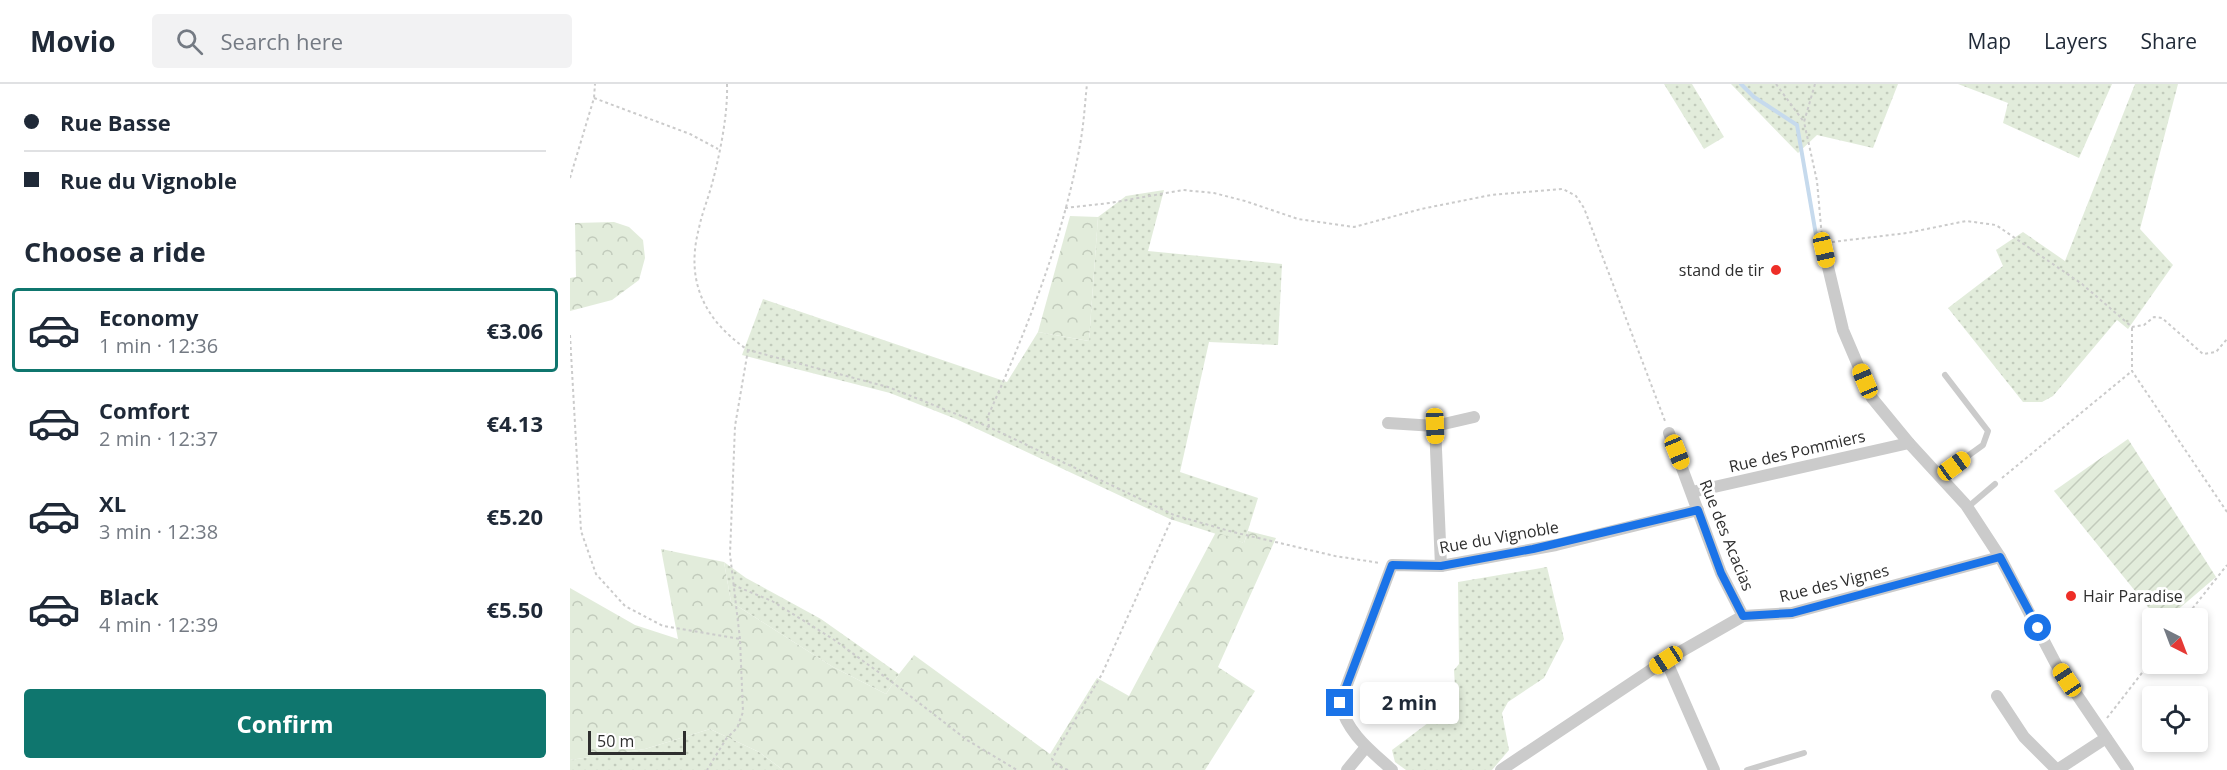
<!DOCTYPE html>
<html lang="en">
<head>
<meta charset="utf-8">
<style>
  body { margin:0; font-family:"Open Sans",sans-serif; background:#f2f2f3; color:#1f2937; height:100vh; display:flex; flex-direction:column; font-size:22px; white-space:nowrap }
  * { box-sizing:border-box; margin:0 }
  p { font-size:20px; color:#747a83 }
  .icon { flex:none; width:33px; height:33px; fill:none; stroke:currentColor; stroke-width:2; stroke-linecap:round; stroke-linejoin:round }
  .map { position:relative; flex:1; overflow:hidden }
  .side { display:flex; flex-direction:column; background:#fff; width:570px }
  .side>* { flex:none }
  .hud { display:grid; align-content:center; height:132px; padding:0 24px; background:#fff }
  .needle { width:39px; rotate:138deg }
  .tools { position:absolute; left:1572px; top:524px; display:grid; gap:12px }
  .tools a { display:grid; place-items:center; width:66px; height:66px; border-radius:6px; background:#fff; box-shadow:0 3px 9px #0003; font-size:30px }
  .scale { position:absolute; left:18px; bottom:15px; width:98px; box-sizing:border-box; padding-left:6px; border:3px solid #2e2e2e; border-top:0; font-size:16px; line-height:21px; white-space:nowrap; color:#2e2e2e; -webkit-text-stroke:4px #fff; paint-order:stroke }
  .end { position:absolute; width:27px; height:27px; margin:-14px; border:8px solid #1a73e8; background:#fff; box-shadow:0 0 0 3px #fff }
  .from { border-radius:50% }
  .bubble { position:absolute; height:42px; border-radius:6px; background:#fff; box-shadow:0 3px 9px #0003; font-size:20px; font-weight:700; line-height:42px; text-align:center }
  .car { position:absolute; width:18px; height:36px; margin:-18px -9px; border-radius:8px; box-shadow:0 0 4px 2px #0007; background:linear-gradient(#f5c518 24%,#345 0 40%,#f5c518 0 76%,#345 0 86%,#f5c518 0) }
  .hud b { display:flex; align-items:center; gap:21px; height:57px; font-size:22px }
  .hud b+b { border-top:2px solid #e0e1e3 }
  .hud i { width:15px; height:15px; background:#1f2937 }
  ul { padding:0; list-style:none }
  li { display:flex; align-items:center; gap:18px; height:84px; margin:0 12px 9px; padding:0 12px; border:3px solid transparent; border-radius:6px }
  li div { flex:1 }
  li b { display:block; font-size:22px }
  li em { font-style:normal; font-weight:700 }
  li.on { border-color:#0f766e }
  li>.icon { width:54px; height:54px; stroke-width:1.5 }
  h2 { padding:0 24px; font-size:27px; line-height:72px }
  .primary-button { display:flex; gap:12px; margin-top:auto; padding:12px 24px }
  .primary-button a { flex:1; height:69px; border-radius:6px; background:#0f766e; color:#fff; font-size:24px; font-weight:700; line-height:69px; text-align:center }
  header { display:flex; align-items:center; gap:36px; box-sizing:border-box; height:84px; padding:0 30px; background:#fff; border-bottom:2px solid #e0e1e3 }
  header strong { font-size:28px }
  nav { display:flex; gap:33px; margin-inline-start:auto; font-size:21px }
  .search { width:420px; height:54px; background:#f2f2f3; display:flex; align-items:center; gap:15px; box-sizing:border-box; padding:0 21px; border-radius:6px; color:#747a83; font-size:22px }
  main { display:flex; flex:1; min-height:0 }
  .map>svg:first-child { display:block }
  .grass { fill:url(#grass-dots) }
  .forest { fill:url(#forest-crowns) }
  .garden { fill:url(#garden-furrows) }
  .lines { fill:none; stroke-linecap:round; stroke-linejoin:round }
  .stream { stroke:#c6daed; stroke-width:4 }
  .path { stroke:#cbcbcb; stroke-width:2; stroke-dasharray:3 3; stroke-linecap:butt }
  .service { stroke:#cbcbcb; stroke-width:6 }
  .minor { stroke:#cbcbcb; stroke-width:12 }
  .route { stroke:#1a73e8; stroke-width:8 }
  .poi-dot { fill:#ee2e27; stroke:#fff; stroke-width:2 }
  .labels { text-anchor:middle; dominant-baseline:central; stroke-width:6; stroke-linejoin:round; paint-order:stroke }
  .poi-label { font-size:16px; fill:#2e2e2e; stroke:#fff; text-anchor:end }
  .street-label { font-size:16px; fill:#2e2e2e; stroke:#fff }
</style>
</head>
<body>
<header>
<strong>Movio</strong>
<div class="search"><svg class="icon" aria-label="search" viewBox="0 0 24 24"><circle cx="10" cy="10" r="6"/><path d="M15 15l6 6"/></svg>Search here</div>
<nav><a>Map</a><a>Layers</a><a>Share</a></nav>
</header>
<main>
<section class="side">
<div class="hud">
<b><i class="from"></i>Rue Basse</b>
<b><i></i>Rue du Vignoble</b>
</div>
<h2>Choose a ride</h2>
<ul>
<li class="on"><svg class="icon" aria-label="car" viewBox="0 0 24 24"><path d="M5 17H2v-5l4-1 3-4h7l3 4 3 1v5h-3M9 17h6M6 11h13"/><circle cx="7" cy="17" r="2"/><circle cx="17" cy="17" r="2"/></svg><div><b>Economy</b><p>1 min · 12:36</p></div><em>€3.06</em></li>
<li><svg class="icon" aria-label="car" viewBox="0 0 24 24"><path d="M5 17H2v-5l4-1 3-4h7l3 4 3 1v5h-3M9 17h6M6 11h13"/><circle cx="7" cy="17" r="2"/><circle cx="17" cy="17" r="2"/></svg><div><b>Comfort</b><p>2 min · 12:37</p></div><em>€4.13</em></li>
<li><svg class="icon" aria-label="car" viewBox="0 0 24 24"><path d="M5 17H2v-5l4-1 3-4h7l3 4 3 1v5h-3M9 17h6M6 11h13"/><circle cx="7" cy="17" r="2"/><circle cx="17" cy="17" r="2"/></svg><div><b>XL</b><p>3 min · 12:38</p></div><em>€5.20</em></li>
<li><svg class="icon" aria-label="car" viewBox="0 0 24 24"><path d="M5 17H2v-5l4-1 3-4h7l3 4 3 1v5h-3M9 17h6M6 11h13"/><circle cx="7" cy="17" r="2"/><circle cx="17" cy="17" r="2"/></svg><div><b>Black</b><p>4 min · 12:39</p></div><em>€5.50</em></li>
</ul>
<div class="primary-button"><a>Confirm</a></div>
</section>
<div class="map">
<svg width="1657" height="686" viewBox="0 0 1657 686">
  <defs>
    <pattern id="grass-dots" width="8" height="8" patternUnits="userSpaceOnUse" patternTransform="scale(1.5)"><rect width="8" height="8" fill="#e2ecdb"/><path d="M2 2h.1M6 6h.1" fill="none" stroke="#c2cbbc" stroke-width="1.8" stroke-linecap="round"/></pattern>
    <pattern id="forest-crowns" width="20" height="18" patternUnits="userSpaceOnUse" patternTransform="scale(1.5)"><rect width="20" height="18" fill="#e2ecdb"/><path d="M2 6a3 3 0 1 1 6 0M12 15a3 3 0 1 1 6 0" fill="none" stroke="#c2cbbc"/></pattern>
    <pattern id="garden-furrows" width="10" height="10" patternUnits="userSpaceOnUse" patternTransform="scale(1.5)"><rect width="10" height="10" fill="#e2ecdb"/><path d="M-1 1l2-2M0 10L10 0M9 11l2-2" fill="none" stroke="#c2cbbc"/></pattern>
  </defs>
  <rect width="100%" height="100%" fill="#fff"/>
  <g class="grass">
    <path d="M1094,0H1122L1154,53L1134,65Z"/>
    <path d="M1161,0H1328L1303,64L1247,51L1228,69Z"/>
    <path d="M1388,0H1542L1509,74L1433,39L1438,19Z"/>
    <path d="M1565,0H1608L1570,145L1603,181L1558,245L1547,236L1483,312L1472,318H1453L1378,224L1433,182L1426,166L1453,148L1495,177Z"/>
    <path d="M594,106L578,167L712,180L708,261L639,258L610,388L688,414L674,459L600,435L386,335L320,309L172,271L193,215L437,298L468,248L519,257L528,133L556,112Z"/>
    <path d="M154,478L176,494L251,535L329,590L316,610L263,583L161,518Z"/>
    <path d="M977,483L994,555L974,594L938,618L932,629L939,666L922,686H836L825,678L822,666L886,618L884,586L889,580L888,498Z"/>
    <path d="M140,645L189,668L213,686H0V676L75,665Z"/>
  </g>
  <g class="forest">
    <path d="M500,132L528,133L519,257L468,248Z"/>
    <path d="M44,138L59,143L73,156L75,174L69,196L42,216L0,227V194L6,193L5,139Z"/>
    <path d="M678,447L706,454L648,583L685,607L635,686H213L189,668L140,645L75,665L0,676V504L65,541L108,555L91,465L154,478L161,518L263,583L316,610L329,590L344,571L480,670L527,594L559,612L646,448L674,459Z"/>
  </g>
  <path class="garden" d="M1558,355L1646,493L1598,534H1587L1484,407Z"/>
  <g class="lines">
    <path class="stream" d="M1171,0L1184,13L1227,41L1246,151"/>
    <g class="path">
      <path d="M157,0C158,30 150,70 142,100C138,115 132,129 129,144C115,197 134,236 178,266L318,303L419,343L604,431L663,448L765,472L810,479"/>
      <path d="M1206,0L1234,38"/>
      <path d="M1245,0L1234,38L1247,97L1252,154"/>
      <path d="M24,14L120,50L148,65"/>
      <path d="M0,94L24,14L25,0"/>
      <path d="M495,124L540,119L613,106L644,109L675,117L728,135L784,143L851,125L921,111L993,105L1006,112L1014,124L1095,337"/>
      <path d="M1262,158L1337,149L1396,137L1426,141L1512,200L1562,243L1574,241L1584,233L1592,234L1633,270L1646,268L1657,255"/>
      <path d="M1562,244V287L1657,428"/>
      <path d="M0,251L11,447L26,490L55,522L93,542L170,555L173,628L167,644L156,655L137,686"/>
      <path d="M419,343L418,332C458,243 495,150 511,55C514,37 515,18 517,0"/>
      <path d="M1432,394L1562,287"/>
      <path d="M163,501L202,517L263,555L322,598L397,656L447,686"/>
      <path d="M1615,534L1657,481"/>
      <path d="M170,555L160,470L165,342L178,266"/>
      <path d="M1537,634L1582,576"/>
      <path d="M498,686L488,682L482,675L532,590L603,432"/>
    </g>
    <g class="service">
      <path d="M1370,392L1413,361L1418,347L1375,291"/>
      <path d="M1398,423L1425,400"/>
      <path d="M1177,686L1234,669"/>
    </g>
    <g class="minor">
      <path d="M1254,166L1273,246L1302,314L1339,359L1396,421L1430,473L1486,580L1558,686"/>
      <path d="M818,339L865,342"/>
      <path d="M1099,349L1151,489L1173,532"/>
      <path d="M1122,408L1339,359"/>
      <path d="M871,482L865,342L904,333"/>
      <path d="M1096,576L1144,686"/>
      <path d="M1427,612L1454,653L1487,686"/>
      <path d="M777,686L796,663"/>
      <path d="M822,686C800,666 777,649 770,619L822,481L871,482L986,461L1128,426"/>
      <path d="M931,686L1096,576L1173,532L1222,529L1430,473"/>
      <path d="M1487,686L1536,654"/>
    </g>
  </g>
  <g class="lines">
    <path class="route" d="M770,619L822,481L871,482L963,465L1128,426L1151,489L1173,532L1222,529L1430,473L1468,544"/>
  </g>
  <g class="poi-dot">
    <circle cx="1206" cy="186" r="6"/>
    <circle cx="1501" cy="512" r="6"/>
  </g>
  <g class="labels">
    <g class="poi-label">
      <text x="1194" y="186">stand de tir</text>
      <text x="1513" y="512" text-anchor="start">Hair Paradise</text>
    </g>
    <g class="street-label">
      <text transform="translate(1227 367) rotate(-13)">Rue des Pommiers</text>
      <text transform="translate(1157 451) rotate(68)">Rue des Acacias</text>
      <text transform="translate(929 453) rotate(-10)">Rue du Vignoble</text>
      <text transform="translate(1264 499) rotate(-14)">Rue des Vignes</text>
    </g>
  </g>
</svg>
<div class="tools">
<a><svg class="needle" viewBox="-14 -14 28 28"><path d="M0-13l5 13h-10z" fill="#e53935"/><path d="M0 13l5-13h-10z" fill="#747a83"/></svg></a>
<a><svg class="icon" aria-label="locate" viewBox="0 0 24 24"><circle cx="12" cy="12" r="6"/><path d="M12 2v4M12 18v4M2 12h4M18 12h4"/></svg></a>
</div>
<div class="scale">50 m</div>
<i class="end from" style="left:1468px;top:544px"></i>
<i class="end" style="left:770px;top:619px"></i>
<div class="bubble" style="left:790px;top:598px;width:99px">2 min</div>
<i class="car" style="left:1254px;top:166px;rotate:167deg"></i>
<i class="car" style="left:1295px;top:297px;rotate:337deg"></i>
<i class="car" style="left:865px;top:342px;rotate:178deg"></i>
<i class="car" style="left:1107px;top:368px;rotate:158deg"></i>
<i class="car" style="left:1384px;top:382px;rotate:54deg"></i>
<i class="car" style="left:1096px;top:576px;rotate:237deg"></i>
<i class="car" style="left:1497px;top:596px;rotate:326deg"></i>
</div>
</main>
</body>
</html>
